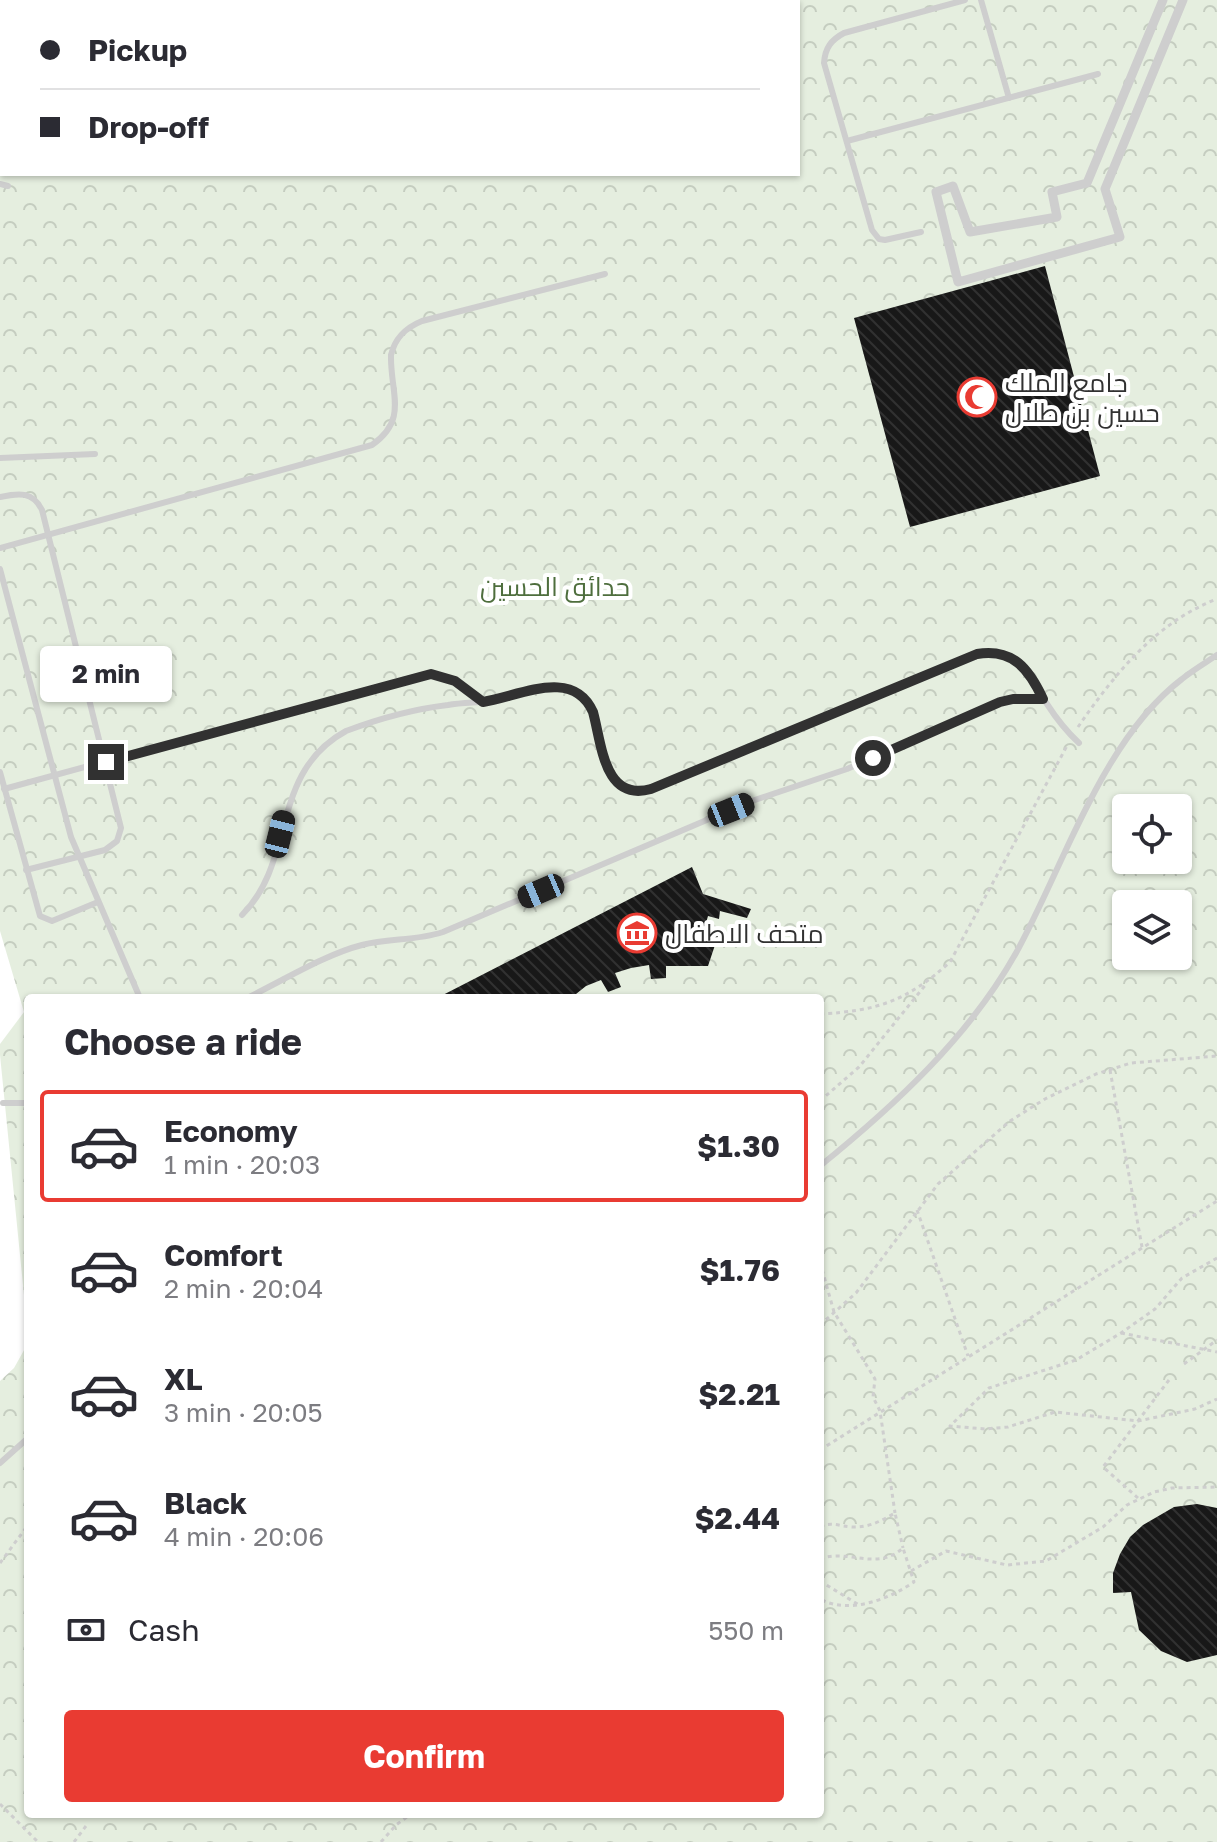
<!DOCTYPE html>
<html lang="en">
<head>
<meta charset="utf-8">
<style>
  body { margin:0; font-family:"Golos Text",Cairo,sans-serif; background:#f7f7f7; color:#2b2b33; height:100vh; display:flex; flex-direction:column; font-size:30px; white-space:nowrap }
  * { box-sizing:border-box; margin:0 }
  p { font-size:26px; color:#7c7c81 }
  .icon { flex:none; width:44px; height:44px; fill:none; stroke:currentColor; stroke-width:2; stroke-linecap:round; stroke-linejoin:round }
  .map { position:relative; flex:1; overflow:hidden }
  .panel { position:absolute; left:24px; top:994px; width:800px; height:824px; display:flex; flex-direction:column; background:#fff; border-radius:8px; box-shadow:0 2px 6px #0004 }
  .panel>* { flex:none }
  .top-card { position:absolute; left:0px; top:0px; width:800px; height:176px; box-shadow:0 2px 6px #0004; display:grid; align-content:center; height:176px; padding:0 40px; background:#fff }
  .controls { position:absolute; left:1112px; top:794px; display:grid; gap:16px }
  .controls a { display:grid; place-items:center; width:80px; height:80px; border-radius:8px; background:#fff; box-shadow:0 2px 6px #0004; font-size:40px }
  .end { position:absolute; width:36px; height:36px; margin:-18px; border:10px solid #313131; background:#fff; box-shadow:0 0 0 4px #fff }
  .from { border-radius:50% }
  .bubble { position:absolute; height:56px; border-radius:8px; background:#fff; box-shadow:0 2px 6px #0004; font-size:26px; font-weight:700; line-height:56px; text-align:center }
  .car { position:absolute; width:24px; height:48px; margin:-24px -12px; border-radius:10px; box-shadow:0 0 6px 2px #0007; background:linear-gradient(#222 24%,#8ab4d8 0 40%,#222 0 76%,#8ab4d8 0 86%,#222 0) }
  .top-card b { display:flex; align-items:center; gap:28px; height:76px; font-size:30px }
  .top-card b+b { border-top:2px solid #e1e1e2 }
  .top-card i { width:20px; height:20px; background:#2b2b33 }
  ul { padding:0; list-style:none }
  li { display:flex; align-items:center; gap:24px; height:112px; margin:0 16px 12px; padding:0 24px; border:4px solid transparent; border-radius:8px }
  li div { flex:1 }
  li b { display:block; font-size:30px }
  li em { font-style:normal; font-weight:700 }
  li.active { border-color:#e93b32 }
  li>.icon { width:72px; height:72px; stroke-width:1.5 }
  h2 { padding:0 40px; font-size:36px; line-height:96px }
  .pay { display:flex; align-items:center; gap:20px; height:88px; padding:0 40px; font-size:30px }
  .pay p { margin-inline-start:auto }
  .cta { display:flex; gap:16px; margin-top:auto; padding:16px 40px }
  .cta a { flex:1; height:92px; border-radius:8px; background:#e93b32; color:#fff; font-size:32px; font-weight:700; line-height:92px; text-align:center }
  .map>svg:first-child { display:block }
  .park { fill:url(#park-crowns); fill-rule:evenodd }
  .building { fill:url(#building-back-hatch) }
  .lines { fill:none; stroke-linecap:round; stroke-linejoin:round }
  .path { stroke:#cecece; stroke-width:3; stroke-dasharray:4 4; stroke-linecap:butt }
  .service { stroke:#cecece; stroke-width:6 }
  .pedestrian { stroke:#cecece; stroke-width:9 }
  .minor { stroke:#cecece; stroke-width:12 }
  .secondary { stroke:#bbb; stroke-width:18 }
  .route { stroke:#313131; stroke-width:10 }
  .labels { text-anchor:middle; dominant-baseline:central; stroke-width:8; stroke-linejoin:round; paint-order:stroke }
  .poi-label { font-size:26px; fill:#313131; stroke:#fff; text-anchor:start }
  .park-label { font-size:26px; fill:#4e6e3d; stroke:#fff }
</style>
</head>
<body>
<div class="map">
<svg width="1217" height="1842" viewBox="0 0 1217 1842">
  <defs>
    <pattern id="park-crowns" width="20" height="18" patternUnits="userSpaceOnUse" patternTransform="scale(2)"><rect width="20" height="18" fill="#e5eedf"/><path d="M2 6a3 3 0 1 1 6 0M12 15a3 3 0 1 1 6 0" fill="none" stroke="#c5cdc0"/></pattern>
    <pattern id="building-back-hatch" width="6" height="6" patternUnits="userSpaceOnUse" patternTransform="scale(2)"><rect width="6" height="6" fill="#181818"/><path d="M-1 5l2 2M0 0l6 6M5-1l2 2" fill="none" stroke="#313131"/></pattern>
  </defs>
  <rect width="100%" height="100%" fill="#fff"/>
  <path class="park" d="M530,0H1217V1842H0V1381L14,1368L28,1343V1814H820V998H28V1335L0,1055V1044L24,1012L0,931V152H2V174H798V2H523ZM1126,808H1178V860H1126ZM1126,904H1178V956H1126Z"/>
  <g class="building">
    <path d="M1045,266L1100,476L910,527L854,318Z"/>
    <path d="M692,867L703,894L751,909L747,918L720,911L719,919L708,916L704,930L718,936L708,966H666V978L651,979L649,965L631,968L615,973L621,987L608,992L601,980L586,986L571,998H437Z"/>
    <path d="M1197,1504L1217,1508V1655L1187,1662L1161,1651L1139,1630L1131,1592L1113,1593V1573L1120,1554L1130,1537L1143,1525L1174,1507Z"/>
  </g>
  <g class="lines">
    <g class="path">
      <path d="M1078,727C1114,675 1156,622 1217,599"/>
      <path d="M820,1014C877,1011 907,1001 950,962L1068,744"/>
      <path d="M1110,1070L1142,1247"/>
      <path d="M820,1101L859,1067L927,983"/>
      <path d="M917,1210L968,1356"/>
      <path d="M1217,1258L1182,1278L1155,1309L1121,1333L1076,1360L989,1388L950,1426L985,1429L1008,1427L1055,1412L1138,1421L1195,1409L1217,1399"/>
      <path d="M820,1262L834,1312L875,1379L873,1397L880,1411L895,1513"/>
      <path d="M820,1325L856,1293L938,1184L1010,1121L1045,1099L1096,1074L1131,1063L1217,1056"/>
      <path d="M1121,1333L1217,1352"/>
      <path d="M1184,1364L1217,1340"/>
      <path d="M820,1450L1217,1201"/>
      <path d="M1138,1498L1103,1467L1169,1380"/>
      <path d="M820,1526C833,1522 839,1526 852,1527C868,1528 881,1521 895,1513L903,1548"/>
      <path d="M820,1559C848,1548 876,1572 903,1548L914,1582C889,1599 849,1615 820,1599"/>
      <path d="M0,1563L28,1525"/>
      <path d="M911,1571L946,1551L1007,1565L1046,1561L1103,1527L1127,1505L1154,1492L1172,1488L1217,1487"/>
      <path d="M820,1581L859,1605"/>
      <path d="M0,1804L38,1842"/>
      <path d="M74,1842L86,1826"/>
      <path d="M381,1842L396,1825L411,1814"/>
    </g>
    <g class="service">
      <path d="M981,0L1009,98"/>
      <path d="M847,141L1098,74"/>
      <path d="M0,143H2"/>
      <path d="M0,184L8,186"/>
      <path d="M921,232L885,240L879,239L872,230L824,63C825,48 831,40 844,33L965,0"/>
      <path d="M0,458L95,454"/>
      <path d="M0,497C18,493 33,491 42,510L121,828L117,841L105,850L26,870"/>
      <path d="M0,548L372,445C409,419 390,393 391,355C395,338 405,328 422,321L605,274"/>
      <path d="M0,569L71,837L140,998"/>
      <path d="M0,772L40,916L52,921L98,902"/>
      <path d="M4,789L422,675L447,677L483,702"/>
      <path d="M242,915C297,860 269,773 346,731C378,719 414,709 448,705C464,702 481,703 497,700C516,696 537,686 557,686C565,686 574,689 580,694C612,718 590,807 651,789L977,654C1021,647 1027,673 1047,704C1056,718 1066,731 1079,743"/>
      <path d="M247,998C282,981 326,954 362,945C389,938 416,941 443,932L749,802L847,769L1000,702L1043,699"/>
      <path d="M3,1103H28"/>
      <path d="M820,1166C894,1106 969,1037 1016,953C1064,866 1102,740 1182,679C1193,670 1205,663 1217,655"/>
      <path d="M0,1463L28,1438"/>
    </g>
    <path class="pedestrian" d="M1163,0L1087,183L1052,192L1057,217L970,232L953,186L936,192L958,282L1120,237L1105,189L1183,0"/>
    <g class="minor">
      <path d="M109,0V2"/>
      <path d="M88,2L91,0"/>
    </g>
    <g class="secondary">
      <path d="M295,2L305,0"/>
      <path d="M395,2L404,0"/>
      <path d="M0,65H2"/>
      <path d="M0,92H2"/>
    </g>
  </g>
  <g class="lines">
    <path class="route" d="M106,762L431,674L455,681L483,702C520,696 573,667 593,712C602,745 604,802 651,789L977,654C1013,648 1029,669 1043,699H1013L1000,702L873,758"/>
  </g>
  <defs>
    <g id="mosque-ring" transform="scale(2)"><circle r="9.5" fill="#fff" stroke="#e93b32" stroke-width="1.5"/><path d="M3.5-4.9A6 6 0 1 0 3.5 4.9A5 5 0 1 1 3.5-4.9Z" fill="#e93b32"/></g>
    <g id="museum-ring" transform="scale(2)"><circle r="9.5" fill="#fff" stroke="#e93b32" stroke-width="1.5"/><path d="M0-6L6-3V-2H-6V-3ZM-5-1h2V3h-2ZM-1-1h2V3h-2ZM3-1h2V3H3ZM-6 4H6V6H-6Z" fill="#e93b32"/></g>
  </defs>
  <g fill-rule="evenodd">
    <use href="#mosque-ring" x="977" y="397"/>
    <use href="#museum-ring" x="637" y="933"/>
  </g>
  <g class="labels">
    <g class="poi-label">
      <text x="1005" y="382">جامع الملك<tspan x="1005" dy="30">حسين بن طلال</tspan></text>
      <text x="665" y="933">متحف الاطفال</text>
    </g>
    <g class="park-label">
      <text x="555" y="586">حدائق الحسين</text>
    </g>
  </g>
</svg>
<div class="controls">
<a><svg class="icon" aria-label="locate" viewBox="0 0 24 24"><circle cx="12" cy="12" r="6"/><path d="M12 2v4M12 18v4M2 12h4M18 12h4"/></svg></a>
<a><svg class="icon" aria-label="layers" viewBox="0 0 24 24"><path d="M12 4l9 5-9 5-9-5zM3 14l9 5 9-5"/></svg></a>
</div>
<i class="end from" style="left:873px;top:758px"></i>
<i class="end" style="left:106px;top:762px"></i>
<div class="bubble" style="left:40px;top:646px;width:132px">2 min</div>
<i class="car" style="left:731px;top:810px;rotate:68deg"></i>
<i class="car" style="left:280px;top:834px;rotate:14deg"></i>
<i class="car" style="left:541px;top:891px;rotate:247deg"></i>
<div class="top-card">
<b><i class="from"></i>Pickup</b>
<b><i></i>Drop-off</b>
</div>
<section class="panel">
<h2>Choose a ride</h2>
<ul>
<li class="active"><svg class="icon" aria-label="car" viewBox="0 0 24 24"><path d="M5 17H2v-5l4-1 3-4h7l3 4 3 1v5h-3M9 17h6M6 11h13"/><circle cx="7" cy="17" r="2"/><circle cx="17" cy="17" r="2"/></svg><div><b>Economy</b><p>1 min · 20:03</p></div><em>$1.30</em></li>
<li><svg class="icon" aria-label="car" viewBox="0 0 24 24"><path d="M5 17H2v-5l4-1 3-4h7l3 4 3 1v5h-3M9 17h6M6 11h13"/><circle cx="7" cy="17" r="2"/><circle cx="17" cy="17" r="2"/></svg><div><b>Comfort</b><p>2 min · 20:04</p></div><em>$1.76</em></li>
<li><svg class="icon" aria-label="car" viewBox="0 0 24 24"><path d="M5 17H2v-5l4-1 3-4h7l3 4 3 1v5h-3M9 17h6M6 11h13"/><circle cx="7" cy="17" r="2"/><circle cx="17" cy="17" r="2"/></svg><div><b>XL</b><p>3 min · 20:05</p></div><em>$2.21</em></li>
<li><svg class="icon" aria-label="car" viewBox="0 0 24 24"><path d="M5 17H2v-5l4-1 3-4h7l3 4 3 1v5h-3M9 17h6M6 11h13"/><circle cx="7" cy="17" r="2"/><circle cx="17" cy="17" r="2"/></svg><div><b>Black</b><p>4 min · 20:06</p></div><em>$2.44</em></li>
</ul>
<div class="pay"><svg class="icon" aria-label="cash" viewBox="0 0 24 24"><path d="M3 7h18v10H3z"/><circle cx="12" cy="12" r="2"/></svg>Cash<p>550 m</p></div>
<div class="cta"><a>Confirm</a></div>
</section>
</div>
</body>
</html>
